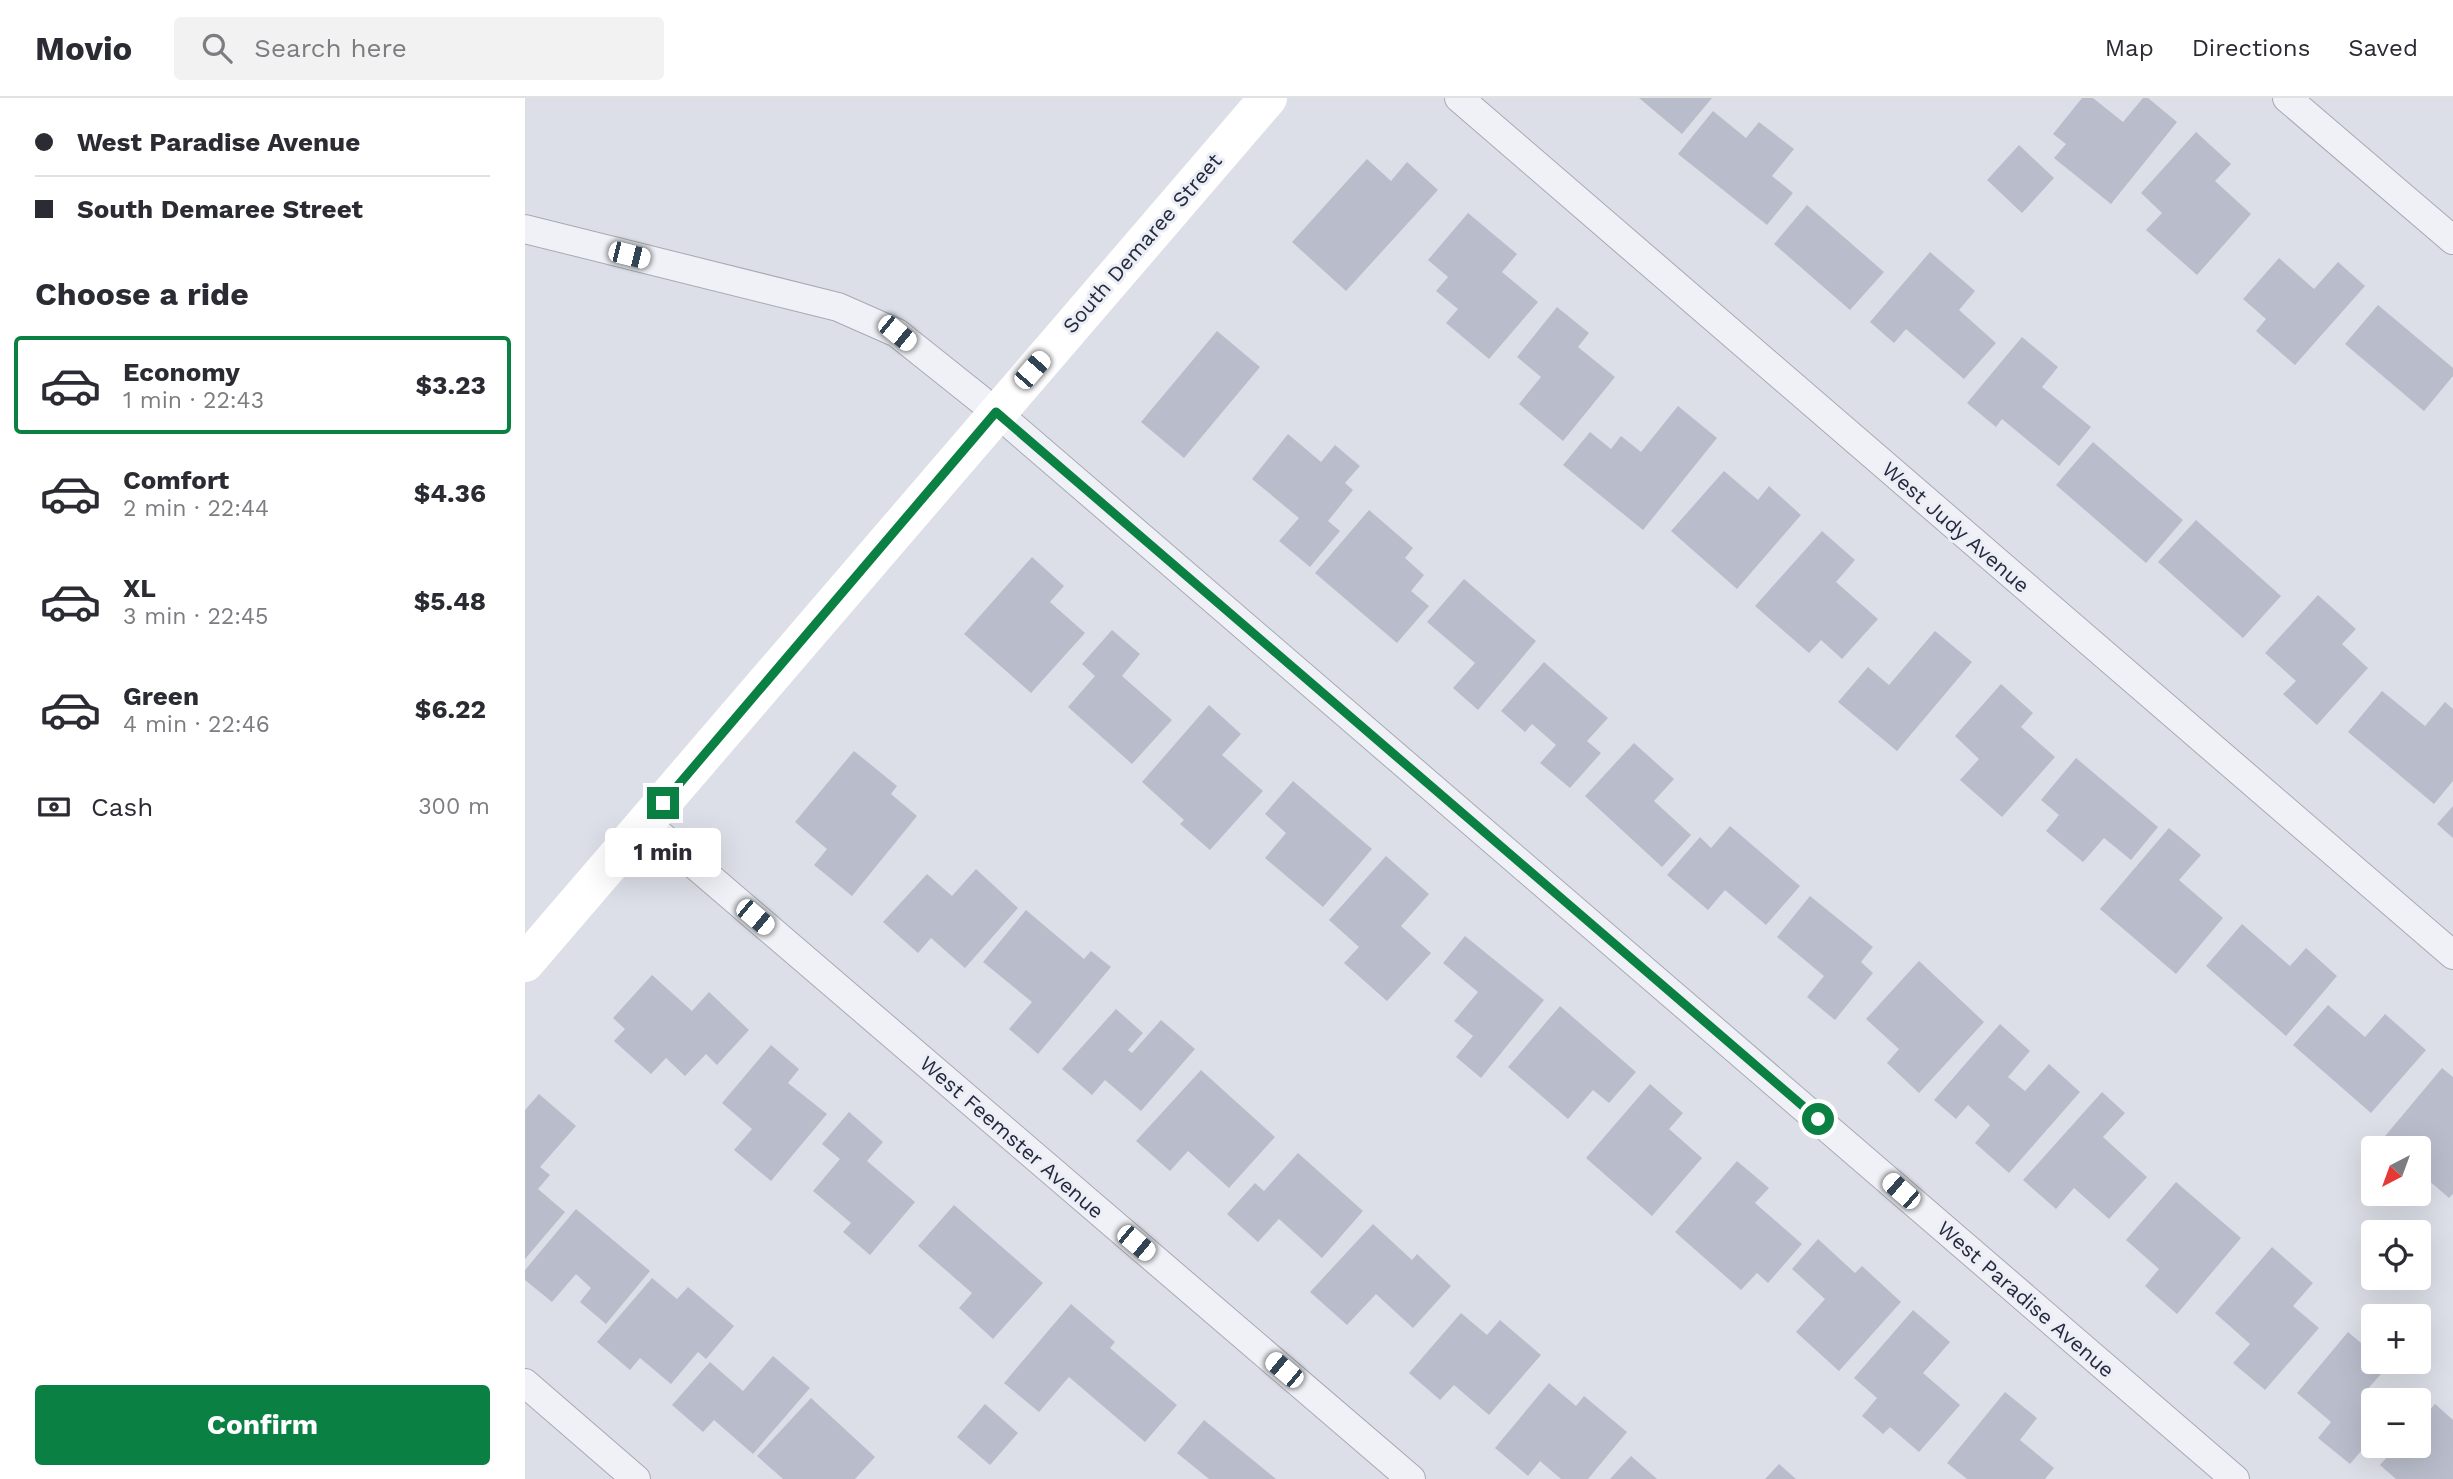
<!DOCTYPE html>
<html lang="en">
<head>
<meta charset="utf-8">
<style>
  body { margin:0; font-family:"Work Sans",sans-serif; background:#f2f2f3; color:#2b2b33; height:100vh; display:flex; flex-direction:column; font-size:26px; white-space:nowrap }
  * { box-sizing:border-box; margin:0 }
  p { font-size:23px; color:#7c7c81 }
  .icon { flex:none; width:38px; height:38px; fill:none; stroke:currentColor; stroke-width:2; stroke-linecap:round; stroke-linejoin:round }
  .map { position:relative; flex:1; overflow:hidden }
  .sheet { display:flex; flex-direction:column; background:#fff; width:525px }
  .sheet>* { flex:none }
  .top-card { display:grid; align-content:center; height:154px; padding:0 35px; background:#fff }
  .needle { width:46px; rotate:221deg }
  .fabs { position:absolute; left:1836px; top:1038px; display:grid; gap:14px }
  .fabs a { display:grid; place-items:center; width:70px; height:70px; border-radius:7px; background:#fff; box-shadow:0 7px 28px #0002; font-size:35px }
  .end { position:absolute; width:32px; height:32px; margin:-16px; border:9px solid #0b8043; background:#fff; box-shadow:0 0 0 4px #fff }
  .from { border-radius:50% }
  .bubble { position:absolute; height:49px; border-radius:7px; background:#fff; box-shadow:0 7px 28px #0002; font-size:23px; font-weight:700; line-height:49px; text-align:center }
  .car { position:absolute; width:21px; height:42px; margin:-21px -10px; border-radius:9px; box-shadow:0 0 5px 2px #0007; background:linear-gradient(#fff 24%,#345 0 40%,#fff 0 76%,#345 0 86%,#fff 0) }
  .top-card b { display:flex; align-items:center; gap:24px; height:66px; font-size:26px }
  .top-card b+b { border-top:2px solid #e1e1e2 }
  .top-card i { width:18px; height:18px; background:#2b2b33 }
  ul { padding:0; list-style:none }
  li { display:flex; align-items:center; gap:21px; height:98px; margin:0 14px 10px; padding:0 21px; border:4px solid transparent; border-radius:7px }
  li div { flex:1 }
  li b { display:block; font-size:26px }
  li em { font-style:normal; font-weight:700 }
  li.active { border-color:#0b8043 }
  li>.icon { width:63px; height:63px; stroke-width:1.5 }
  h2 { padding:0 35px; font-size:32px; line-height:84px }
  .pay { display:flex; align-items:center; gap:18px; height:77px; padding:0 35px; font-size:26px }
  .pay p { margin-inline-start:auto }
  .button { display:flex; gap:14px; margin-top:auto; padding:14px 35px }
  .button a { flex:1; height:80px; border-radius:7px; background:#0b8043; color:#fff; font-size:28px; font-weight:700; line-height:80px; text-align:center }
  header { display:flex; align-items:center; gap:42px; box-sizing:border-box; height:98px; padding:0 35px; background:#fff; border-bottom:2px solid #e1e1e2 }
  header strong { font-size:33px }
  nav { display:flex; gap:38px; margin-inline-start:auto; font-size:24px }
  .search { width:490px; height:63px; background:#f2f2f3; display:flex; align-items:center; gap:18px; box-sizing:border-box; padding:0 24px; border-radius:7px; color:#7c7c81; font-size:26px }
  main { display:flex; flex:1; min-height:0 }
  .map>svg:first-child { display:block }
  .building { fill:#b9bdcb }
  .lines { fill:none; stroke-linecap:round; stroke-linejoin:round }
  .street-casing { stroke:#a6a9b5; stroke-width:30 }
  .street { stroke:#eff1f6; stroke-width:28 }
  .secondary { stroke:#fff; stroke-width:38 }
  .route { stroke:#0b8043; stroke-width:9 }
  .labels { text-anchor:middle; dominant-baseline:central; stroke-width:6; stroke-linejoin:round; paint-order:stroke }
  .street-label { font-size:21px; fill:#252a3f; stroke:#eceef5 }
</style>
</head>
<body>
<header>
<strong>Movio</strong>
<div class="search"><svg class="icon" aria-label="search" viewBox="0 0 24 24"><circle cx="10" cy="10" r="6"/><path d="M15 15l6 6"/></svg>Search here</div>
<nav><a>Map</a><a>Directions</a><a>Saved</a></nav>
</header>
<main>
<section class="sheet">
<div class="top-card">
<b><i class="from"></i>West Paradise Avenue</b>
<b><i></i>South Demaree Street</b>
</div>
<h2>Choose a ride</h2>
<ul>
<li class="active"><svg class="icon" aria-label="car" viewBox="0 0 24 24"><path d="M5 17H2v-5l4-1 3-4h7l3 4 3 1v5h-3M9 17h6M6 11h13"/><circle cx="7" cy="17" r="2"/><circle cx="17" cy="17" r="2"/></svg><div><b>Economy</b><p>1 min · 22:43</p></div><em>$3.23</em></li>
<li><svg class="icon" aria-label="car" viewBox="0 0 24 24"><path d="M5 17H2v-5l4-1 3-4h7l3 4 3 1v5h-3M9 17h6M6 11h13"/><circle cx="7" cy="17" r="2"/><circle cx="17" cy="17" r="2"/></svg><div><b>Comfort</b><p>2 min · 22:44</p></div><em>$4.36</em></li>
<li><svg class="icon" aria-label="car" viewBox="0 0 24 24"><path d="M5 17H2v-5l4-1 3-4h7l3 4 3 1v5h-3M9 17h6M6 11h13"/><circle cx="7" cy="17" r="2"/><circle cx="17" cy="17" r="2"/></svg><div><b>XL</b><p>3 min · 22:45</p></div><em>$5.48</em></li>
<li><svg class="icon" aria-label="car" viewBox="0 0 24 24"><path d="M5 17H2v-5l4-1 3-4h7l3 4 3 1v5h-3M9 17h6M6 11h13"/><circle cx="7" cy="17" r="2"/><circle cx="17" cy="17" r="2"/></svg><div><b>Green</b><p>4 min · 22:46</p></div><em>$6.22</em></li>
</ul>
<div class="pay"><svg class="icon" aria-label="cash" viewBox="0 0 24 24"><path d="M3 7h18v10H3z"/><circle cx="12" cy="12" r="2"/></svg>Cash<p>300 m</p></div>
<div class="button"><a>Confirm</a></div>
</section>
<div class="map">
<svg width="1928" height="1381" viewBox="0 0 1928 1381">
  <rect width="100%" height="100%" fill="#dddfe8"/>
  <g class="building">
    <path d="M1114,0H1187L1157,36Z"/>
    <path d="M1557,0H1568L1598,24L1618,0H1623L1652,24L1586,106L1529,60L1541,46L1528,36Z"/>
    <path d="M1188,13L1221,40L1234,24L1269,51L1247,78L1268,95L1242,127L1153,56Z"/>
    <path d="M1671,34L1706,66L1690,83L1726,116L1672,177L1621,132L1637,115L1616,95Z"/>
    <path d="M1494,47L1529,80L1497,115L1462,82Z"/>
    <path d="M842,61L866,83L882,64L913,92L821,193L767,144Z"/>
    <path d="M1282,107L1359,174L1325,212L1249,146Z"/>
    <path d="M943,115L992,156L977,174L1013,204L964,261L921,225L933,211L911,193L923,179L903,162Z"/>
    <path d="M1405,154L1450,193L1434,212L1471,245L1439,281L1381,231L1369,245L1345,224Z"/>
    <path d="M1754,160L1789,191L1813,164L1840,188L1770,267L1731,233L1741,221L1718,201Z"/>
    <path d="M1853,207L1928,270V278L1899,313L1820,246Z"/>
    <path d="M1032,209L1064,235L1053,249L1090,279L1038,343L994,306L1016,279L992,259Z"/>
    <path d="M692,233L735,269L659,360L616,324Z"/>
    <path d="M1497,239L1533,269L1517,289L1566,329L1534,368L1477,321L1471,329L1442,305Z"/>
    <path d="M1153,308L1192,340L1118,432L1038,367L1065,334L1086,351L1096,338L1116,354Z"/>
    <path d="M763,336L796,364L810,347L835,368L820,385L828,392L803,423L815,433L785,469L754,443L774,420L727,381Z"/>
    <path d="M1568,344L1658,422L1621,465L1531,387Z"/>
    <path d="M1199,373L1233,402L1244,388L1276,417L1212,491L1146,433Z"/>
    <path d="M844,412L888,450L880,460L899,477L886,493L904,508L872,545L790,475Z"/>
    <path d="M1671,422L1756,498L1718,540L1633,464Z"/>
    <path d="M1297,433L1330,462L1311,484L1353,521L1317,561L1296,542L1284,555L1230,508Z"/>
    <path d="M507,459L539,488L525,504L560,535L506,595L439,536Z"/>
    <path d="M939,481L1011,543L953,612L928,590L950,565L902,524Z"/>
    <path d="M1793,497L1831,531L1817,546L1843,570L1792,627L1758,596L1771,583L1740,555Z"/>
    <path d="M587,532L615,556L597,578L647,622L607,666L543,609L570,578L557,566Z"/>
    <path d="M1410,533L1447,564L1372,653L1313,604L1343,569L1364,587Z"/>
    <path d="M1019,564L1083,620L1062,643L1076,655L1045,690L1015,665L1031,647L1007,626L1000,634L976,613Z"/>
    <path d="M1476,586L1508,615L1496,629L1530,659L1477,719L1435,682L1454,661L1430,638Z"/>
    <path d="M1857,593L1900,628L1920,604L1928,611V683L1909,706L1823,634Z"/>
    <path d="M684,607L716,636L697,657L738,693L685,752L655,726L659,722L617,684Z"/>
    <path d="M1109,645L1149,681L1129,703L1166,737L1137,769L1060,698Z"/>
    <path d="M329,653L372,688L366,696L392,718L327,798L289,767L302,751L270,724Z"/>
    <path d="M1551,660L1633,729L1606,762L1579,740L1558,764L1521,733L1534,717L1516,702Z"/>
    <path d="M768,683L847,751L798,809L740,760L761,735L740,716Z"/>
    <path d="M1928,708V740L1912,726Z"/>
    <path d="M1205,728L1275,788L1241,827L1200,792L1183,812L1142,777L1175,739L1186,750Z"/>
    <path d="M1644,730L1676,757L1654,782L1698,820L1651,876L1575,811Z"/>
    <path d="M861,758L904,796L876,828L906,855L862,903L819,865L834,849L804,822Z"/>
    <path d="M451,771L493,810L440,870L406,840L393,855L358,824L402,776L427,798Z"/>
    <path d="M1285,798L1348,849L1336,864L1348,875L1310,922L1282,899L1299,878L1252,839Z"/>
    <path d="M501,812L559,861L566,853L586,869L513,956L484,931L507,904L458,864Z"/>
    <path d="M1717,826L1765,868L1781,850L1812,878L1761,938L1681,868Z"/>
    <path d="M940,838L1019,902L956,980L931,959L948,938L929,923L953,894L918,865Z"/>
    <path d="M1394,863L1459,924L1394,995L1362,965L1374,951L1341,921Z"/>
    <path d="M127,877L167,913L184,894L224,932L192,967L181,956L160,978L141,960L126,976L89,943L100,931L88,920Z"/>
    <path d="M1803,907L1840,939L1860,916L1901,952L1846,1015L1768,947Z"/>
    <path d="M1035,908L1111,974L1084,1005L1068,992L1043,1021L983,969Z"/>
    <path d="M591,911L618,935L603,952L607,955L636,922L670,951L616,1013L580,982L567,997L537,971Z"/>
    <path d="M1475,926L1505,953L1483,979L1500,993L1524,966L1555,994L1484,1075L1450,1045L1465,1027L1443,1007L1431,1021L1409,1002Z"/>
    <path d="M246,947L274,971L263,985L302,1016L246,1083L209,1052L227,1031L197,1005Z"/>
    <path d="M1917,970L1928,979V1096L1924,1100L1894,1074V1050H1864L1856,1043Z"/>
    <path d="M676,972L750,1039L704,1090L663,1053L645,1073L611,1043Z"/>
    <path d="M1125,986L1158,1015L1144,1031L1177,1060L1127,1118L1061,1060Z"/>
    <path d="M1577,994L1600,1015L1578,1039L1622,1079L1584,1121L1549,1090L1531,1111L1498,1082Z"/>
    <path d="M14,996L51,1028L15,1069L25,1077L13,1091L40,1114L0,1161V1012Z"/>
    <path d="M324,1014L358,1044L342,1063L390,1104L345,1157L318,1134L326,1125L288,1093L315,1061L297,1046Z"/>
    <path d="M773,1055L838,1113L797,1160L754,1121L733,1144L702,1116L730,1085L739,1093Z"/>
    <path d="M1212,1063L1244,1090L1230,1105L1277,1146L1243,1185L1232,1175L1216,1192L1150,1134Z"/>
    <path d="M1651,1084L1716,1140L1652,1216L1620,1188L1634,1171L1601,1142Z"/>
    <path d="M429,1107L518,1185L468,1241L434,1210L447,1195L393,1148Z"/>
    <path d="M51,1111L125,1173L81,1226L55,1204L66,1190L51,1176L27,1204L0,1182V1172Z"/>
    <path d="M848,1126L887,1162L892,1156L926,1188L888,1230L851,1196L822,1227L785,1194Z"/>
    <path d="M1293,1141L1330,1175L1337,1168L1376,1204L1314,1273L1271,1234L1300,1201L1267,1171Z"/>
    <path d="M1747,1149L1788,1185L1768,1208L1794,1230L1740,1292L1708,1265L1725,1246L1690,1215Z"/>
    <path d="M127,1180L152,1201L163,1189L209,1228L181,1261L173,1254L146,1286L115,1260L105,1272L72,1244Z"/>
    <path d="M546,1206L590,1244L585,1250L652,1307L620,1344L544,1279L514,1314L479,1285Z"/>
    <path d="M1388,1212L1425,1244L1398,1275L1435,1307L1394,1354L1365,1329L1358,1336L1337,1318L1352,1300L1329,1280Z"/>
    <path d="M936,1215L962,1237L975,1222L1016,1257L964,1317L929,1287L915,1302L884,1275Z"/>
    <path d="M1823,1234L1848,1255V1264H1858L1863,1268L1840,1294L1848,1301V1339L1825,1366L1793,1340L1806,1324L1772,1295Z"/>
    <path d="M248,1258L285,1290L228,1356L189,1322L178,1334L147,1307L185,1264L218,1293Z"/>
    <path d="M1024,1285L1051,1308L1059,1298L1102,1334L1063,1381H1036L1015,1363L1003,1378L970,1350Z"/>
    <path d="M1480,1294L1512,1320L1495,1342L1529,1370L1520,1381H1442L1422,1365Z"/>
    <path d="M286,1300L350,1359L330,1381H258L232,1358Z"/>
    <path d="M460,1306L493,1335L465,1367L432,1339Z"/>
    <path d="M1910,1306L1928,1322V1381H1871L1855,1367L1872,1348H1894V1324Z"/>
    <path d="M679,1322L751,1381H684L652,1355Z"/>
    <path d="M1106,1358L1132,1381H1085Z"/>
    <path d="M1254,1366L1271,1381H1240Z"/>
  </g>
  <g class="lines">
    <g class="street-casing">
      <g id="street">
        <path d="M934,0L1928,857"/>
        <path d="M1762,0L1928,142"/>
        <path d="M0,131L313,209L372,235L471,314L1710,1381"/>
        <path d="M121,725L886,1381"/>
        <path d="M0,1285L111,1381"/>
      </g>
    </g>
    <use href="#street" class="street"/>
    <path class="secondary" d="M0,865L743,0"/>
  </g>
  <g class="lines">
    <path class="route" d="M138,705L471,314L1293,1021"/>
  </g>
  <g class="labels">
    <g class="street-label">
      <text transform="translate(617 145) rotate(-49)">South Demaree Street</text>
      <text transform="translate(1431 429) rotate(41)">West Judy Avenue</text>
      <text transform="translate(487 1039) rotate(41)">West Feemster Avenue</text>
      <text transform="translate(1501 1201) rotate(41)">West Paradise Avenue</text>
    </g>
  </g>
</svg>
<div class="fabs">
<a><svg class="needle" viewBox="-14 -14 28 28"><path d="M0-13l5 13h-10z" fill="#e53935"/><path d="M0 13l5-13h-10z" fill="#7c7c81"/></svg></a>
<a><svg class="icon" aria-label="locate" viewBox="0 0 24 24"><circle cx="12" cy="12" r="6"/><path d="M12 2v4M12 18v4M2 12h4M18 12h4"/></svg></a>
<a>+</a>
<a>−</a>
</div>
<i class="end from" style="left:1293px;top:1021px"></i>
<i class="end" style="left:138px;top:705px"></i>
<div class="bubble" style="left:80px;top:730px;width:116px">1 min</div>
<i class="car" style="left:104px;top:157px;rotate:104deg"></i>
<i class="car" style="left:372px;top:235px;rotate:129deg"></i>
<i class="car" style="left:507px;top:272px;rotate:41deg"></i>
<i class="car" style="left:230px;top:819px;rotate:130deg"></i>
<i class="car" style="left:1376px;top:1093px;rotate:311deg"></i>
<i class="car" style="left:611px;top:1145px;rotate:130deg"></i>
<i class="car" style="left:759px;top:1272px;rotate:310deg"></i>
</div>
</main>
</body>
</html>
